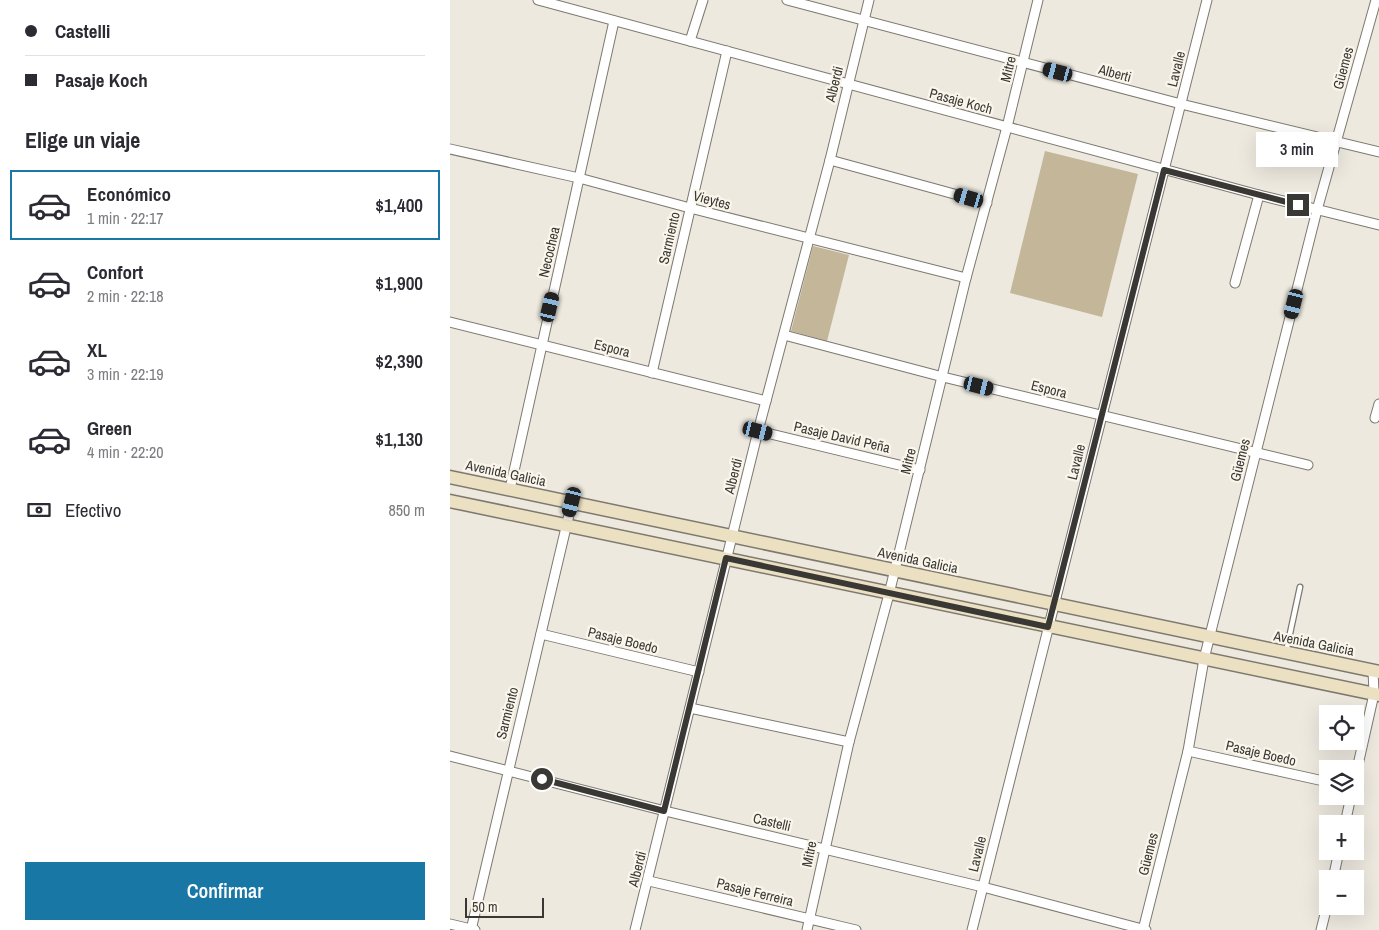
<!DOCTYPE html>
<html lang="es">
<head>
<meta charset="utf-8">
<style>
  body { margin:0; font-family:"Archivo Narrow",sans-serif; background:#f2f2f3; color:#2b2b33; height:100vh; display:flex; flex-direction:column; font-size:19px; white-space:nowrap }
  * { box-sizing:border-box; margin:0 }
  p { font-size:16px; color:#7c7c81 }
  .icon { flex:none; width:28px; height:28px; fill:none; stroke:currentColor; stroke-width:2; stroke-linecap:round; stroke-linejoin:round }
  .map { position:relative; flex:1; overflow:hidden }
  .details { display:flex; flex-direction:column; background:#fff; width:450px }
  .details>* { flex:none }
  .banner { display:grid; align-content:center; height:110px; padding:0 25px; background:#fff }
  .buttons { position:absolute; left:869px; top:705px; display:grid; gap:10px }
  .buttons a { display:grid; place-items:center; width:45px; height:45px; border-radius:0px; background:#fff; box-shadow:0 5px 20px #0002; font-size:25px }
  .scale { position:absolute; left:15px; bottom:12px; width:79px; box-sizing:border-box; padding-left:5px; border:2px solid #393834; border-top:0; font-size:14px; line-height:18px; white-space:nowrap; color:#393834; -webkit-text-stroke:4px #faf6ec; paint-order:stroke }
  .end { position:absolute; width:22px; height:22px; margin:-11px; border:6px solid #393834; background:#fff; box-shadow:0 0 0 2px #fff }
  .from { border-radius:50% }
  .bubble { position:absolute; height:35px; border-radius:0px; background:#fff; box-shadow:0 5px 20px #0002; font-size:16px; font-weight:600; line-height:35px; text-align:center }
  .car { position:absolute; width:15px; height:30px; margin:-15px -8px; border-radius:6px; box-shadow:0 0 4px 1px #0007; background:linear-gradient(#222 24%,#8ab4d8 0 40%,#222 0 76%,#8ab4d8 0 86%,#222 0) }
  .banner b { display:flex; align-items:center; gap:18px; height:48px; font-size:19px }
  .banner b+b { border-top:1px solid #e1e1e2 }
  .banner i { width:12px; height:12px; background:#2b2b33 }
  ul { padding:0; list-style:none }
  li { display:flex; align-items:center; gap:15px; height:70px; margin:0 10px 8px; padding:0 15px; border:2px solid transparent; border-radius:0px }
  li div { flex:1 }
  li b { display:block; font-size:19px }
  li em { font-style:normal; font-weight:600 }
  li.current { border-color:#1877a4 }
  li>.icon { width:45px; height:45px; stroke-width:1.5 }
  h2 { padding:0 25px; font-size:22px; line-height:60px }
  .pay { display:flex; align-items:center; gap:12px; height:55px; padding:0 25px; font-size:19px }
  .pay p { margin-inline-start:auto }
  .cta { display:flex; gap:10px; margin-top:auto; padding:10px 25px }
  .cta a { flex:1; height:58px; border-radius:0px; background:#1877a4; color:#fff; font-size:20px; font-weight:600; line-height:58px; text-align:center }
  main { display:flex; flex:1; min-height:0 }
  .map>svg:first-child { display:block }
  .green { fill:#c4b698 }
  .lines { fill:none; stroke-linecap:round; stroke-linejoin:round }
  .service-casing { stroke:#7d7970; stroke-width:7 }
  .minor-casing { stroke:#7d7970; stroke-width:11 }
  .secondary-casing { stroke:#7d7970; stroke-width:15 }
  .service { stroke:#fff; stroke-width:4.5 }
  .minor { stroke:#fff; stroke-width:9 }
  .secondary { stroke:#ece0c2; stroke-width:12 }
  .route { stroke:#393834; stroke-width:6 }
  .labels { text-anchor:middle; dominant-baseline:central; stroke-width:4.5; stroke-linejoin:round; paint-order:stroke }
  .street-label { font-size:14px; fill:#393834; stroke:#faf6ec }
</style>
</head>
<body>
<main>
<section class="details">
<div class="banner">
<b><i class="from"></i>Castelli</b>
<b><i></i>Pasaje Koch</b>
</div>
<h2>Elige un viaje</h2>
<ul>
<li class="current"><svg class="icon" aria-label="car" viewBox="0 0 24 24"><path d="M5 17H2v-5l4-1 3-4h7l3 4 3 1v5h-3M9 17h6M6 11h13"/><circle cx="7" cy="17" r="2"/><circle cx="17" cy="17" r="2"/></svg><div><b>Económico</b><p>1 min · 22:17</p></div><em>$1,400</em></li>
<li><svg class="icon" aria-label="car" viewBox="0 0 24 24"><path d="M5 17H2v-5l4-1 3-4h7l3 4 3 1v5h-3M9 17h6M6 11h13"/><circle cx="7" cy="17" r="2"/><circle cx="17" cy="17" r="2"/></svg><div><b>Confort</b><p>2 min · 22:18</p></div><em>$1,900</em></li>
<li><svg class="icon" aria-label="car" viewBox="0 0 24 24"><path d="M5 17H2v-5l4-1 3-4h7l3 4 3 1v5h-3M9 17h6M6 11h13"/><circle cx="7" cy="17" r="2"/><circle cx="17" cy="17" r="2"/></svg><div><b>XL</b><p>3 min · 22:19</p></div><em>$2,390</em></li>
<li><svg class="icon" aria-label="car" viewBox="0 0 24 24"><path d="M5 17H2v-5l4-1 3-4h7l3 4 3 1v5h-3M9 17h6M6 11h13"/><circle cx="7" cy="17" r="2"/><circle cx="17" cy="17" r="2"/></svg><div><b>Green</b><p>4 min · 22:20</p></div><em>$1,130</em></li>
</ul>
<div class="pay"><svg class="icon" aria-label="cash" viewBox="0 0 24 24"><path d="M3 7h18v10H3z"/><circle cx="12" cy="12" r="2"/></svg>Efectivo<p>850 m</p></div>
<div class="cta"><a>Confirmar</a></div>
</section>
<div class="map">
<svg width="929" height="930" viewBox="0 0 929 930">
  <rect width="100%" height="100%" fill="#ede9df"/>
  <g class="green">
    <path d="M595,151L688,174L652,317L560,293Z"/>
    <path d="M363,246L399,255L377,341L341,331Z"/>
  </g>
  <g class="lines">
    <g class="service-casing">
      <path id="service" d="M836,652L850,587"/>
    </g>
    <g class="minor-casing">
      <g id="minor">
        <path d="M88,0L809,195L929,225"/>
        <path d="M337,0L731,104L929,152"/>
        <path d="M240,41L253,0"/>
        <path d="M0,149L129,178L240,208L516,278"/>
        <path d="M380,160L537,203"/>
        <path d="M785,283L809,195"/>
        <path d="M0,322L316,401"/>
        <path d="M334,335L493,377L858,465"/>
        <path d="M202,373L277,51"/>
        <path d="M925,418L929,404"/>
        <path d="M308,431L470,470"/>
        <path d="M60,489L164,21"/>
        <path d="M91,634L249,672"/>
        <path d="M240,708L399,742"/>
        <path d="M738,751L878,782"/>
        <path d="M0,756L215,811L533,887L696,930"/>
        <path d="M905,778L924,694L923,670"/>
        <path d="M895,824L901,796"/>
        <path d="M883,879L889,851"/>
        <path d="M199,881L406,930"/>
        <path d="M0,924L25,930"/>
        <path d="M21,930L122,502"/>
        <path d="M185,930L308,431L380,160L419,0"/>
        <path d="M357,930L399,742L439,594L516,278L557,127L588,0"/>
        <path d="M522,930L757,0"/>
        <path d="M693,930L738,751L754,659L867,210L926,0"/>
        <path d="M871,930L878,902"/>
      </g>
    </g>
    <g class="secondary-casing">
      <g id="secondary">
        <path d="M0,477L929,672"/>
        <path d="M0,501L929,695"/>
      </g>
    </g>
    <use href="#service" class="service"/>
    <use href="#minor" class="minor"/>
    <use href="#secondary" class="secondary"/>
  </g>
  <g class="lines">
    <path class="route" d="M92,779L214,811L276,558L598,627L714,170L848,205"/>
  </g>
  <g class="labels">
    <g class="street-label">
      <text transform="translate(893 68) rotate(-75)">Güemes</text>
      <text transform="translate(558 69) rotate(-76)">Mitre</text>
      <text transform="translate(726 69) rotate(-76)">Lavalle</text>
      <text transform="translate(665 73) rotate(15)">Alberti</text>
      <text transform="translate(384 84) rotate(-76)">Alberdi</text>
      <text transform="translate(511 101) rotate(15)">Pasaje Koch</text>
      <text transform="translate(262 200) rotate(15)">Vieytes</text>
      <text transform="translate(219 238) rotate(-77)">Sarmiento</text>
      <text transform="translate(99 252) rotate(-77)">Necochea</text>
      <text transform="translate(162 348) rotate(14)">Espora</text>
      <text transform="translate(599 389) rotate(14)">Espora</text>
      <text transform="translate(392 437) rotate(13)">Pasaje David Peña</text>
      <text transform="translate(790 460) rotate(-76)">Güemes</text>
      <text transform="translate(458 461) rotate(-76)">Mitre</text>
      <text transform="translate(626 462) rotate(-76)">Lavalle</text>
      <text transform="translate(56 473) rotate(12)">Avenida Galicia</text>
      <text transform="translate(283 476) rotate(-76)">Alberdi</text>
      <text transform="translate(468 560) rotate(12)">Avenida Galicia</text>
      <text transform="translate(173 640) rotate(14)">Pasaje Boedo</text>
      <text transform="translate(864 643) rotate(11)">Avenida Galicia</text>
      <text transform="translate(57 713) rotate(-76)">Sarmiento</text>
      <text transform="translate(811 753) rotate(13)">Pasaje Boedo</text>
      <text transform="translate(322 822) rotate(13)">Castelli</text>
      <text transform="translate(359 854) rotate(-78)">Mitre</text>
      <text transform="translate(527 854) rotate(-76)">Lavalle</text>
      <text transform="translate(698 854) rotate(-76)">Güemes</text>
      <text transform="translate(187 869) rotate(-76)">Alberdi</text>
      <text transform="translate(305 892) rotate(14)">Pasaje Ferreira</text>
    </g>
  </g>
</svg>
<div class="buttons">
<a><svg class="icon" aria-label="locate" viewBox="0 0 24 24"><circle cx="12" cy="12" r="6"/><path d="M12 2v4M12 18v4M2 12h4M18 12h4"/></svg></a>
<a><svg class="icon" aria-label="layers" viewBox="0 0 24 24"><path d="M12 4l9 5-9 5-9-5zM3 14l9 5 9-5"/></svg></a>
<a>+</a>
<a>−</a>
</div>
<div class="scale">50 m</div>
<i class="end from" style="left:92px;top:779px"></i>
<i class="end" style="left:848px;top:205px"></i>
<div class="bubble" style="left:806px;top:132px;width:82px">3 min</div>
<i class="car" style="left:608px;top:72px;rotate:285deg"></i>
<i class="car" style="left:519px;top:198px;rotate:286deg"></i>
<i class="car" style="left:844px;top:304px;rotate:194deg"></i>
<i class="car" style="left:100px;top:307px;rotate:13deg"></i>
<i class="car" style="left:529px;top:386px;rotate:104deg"></i>
<i class="car" style="left:308px;top:431px;rotate:104deg"></i>
<i class="car" style="left:122px;top:502px;rotate:194deg"></i>
</div>
</main>
</body>
</html>
